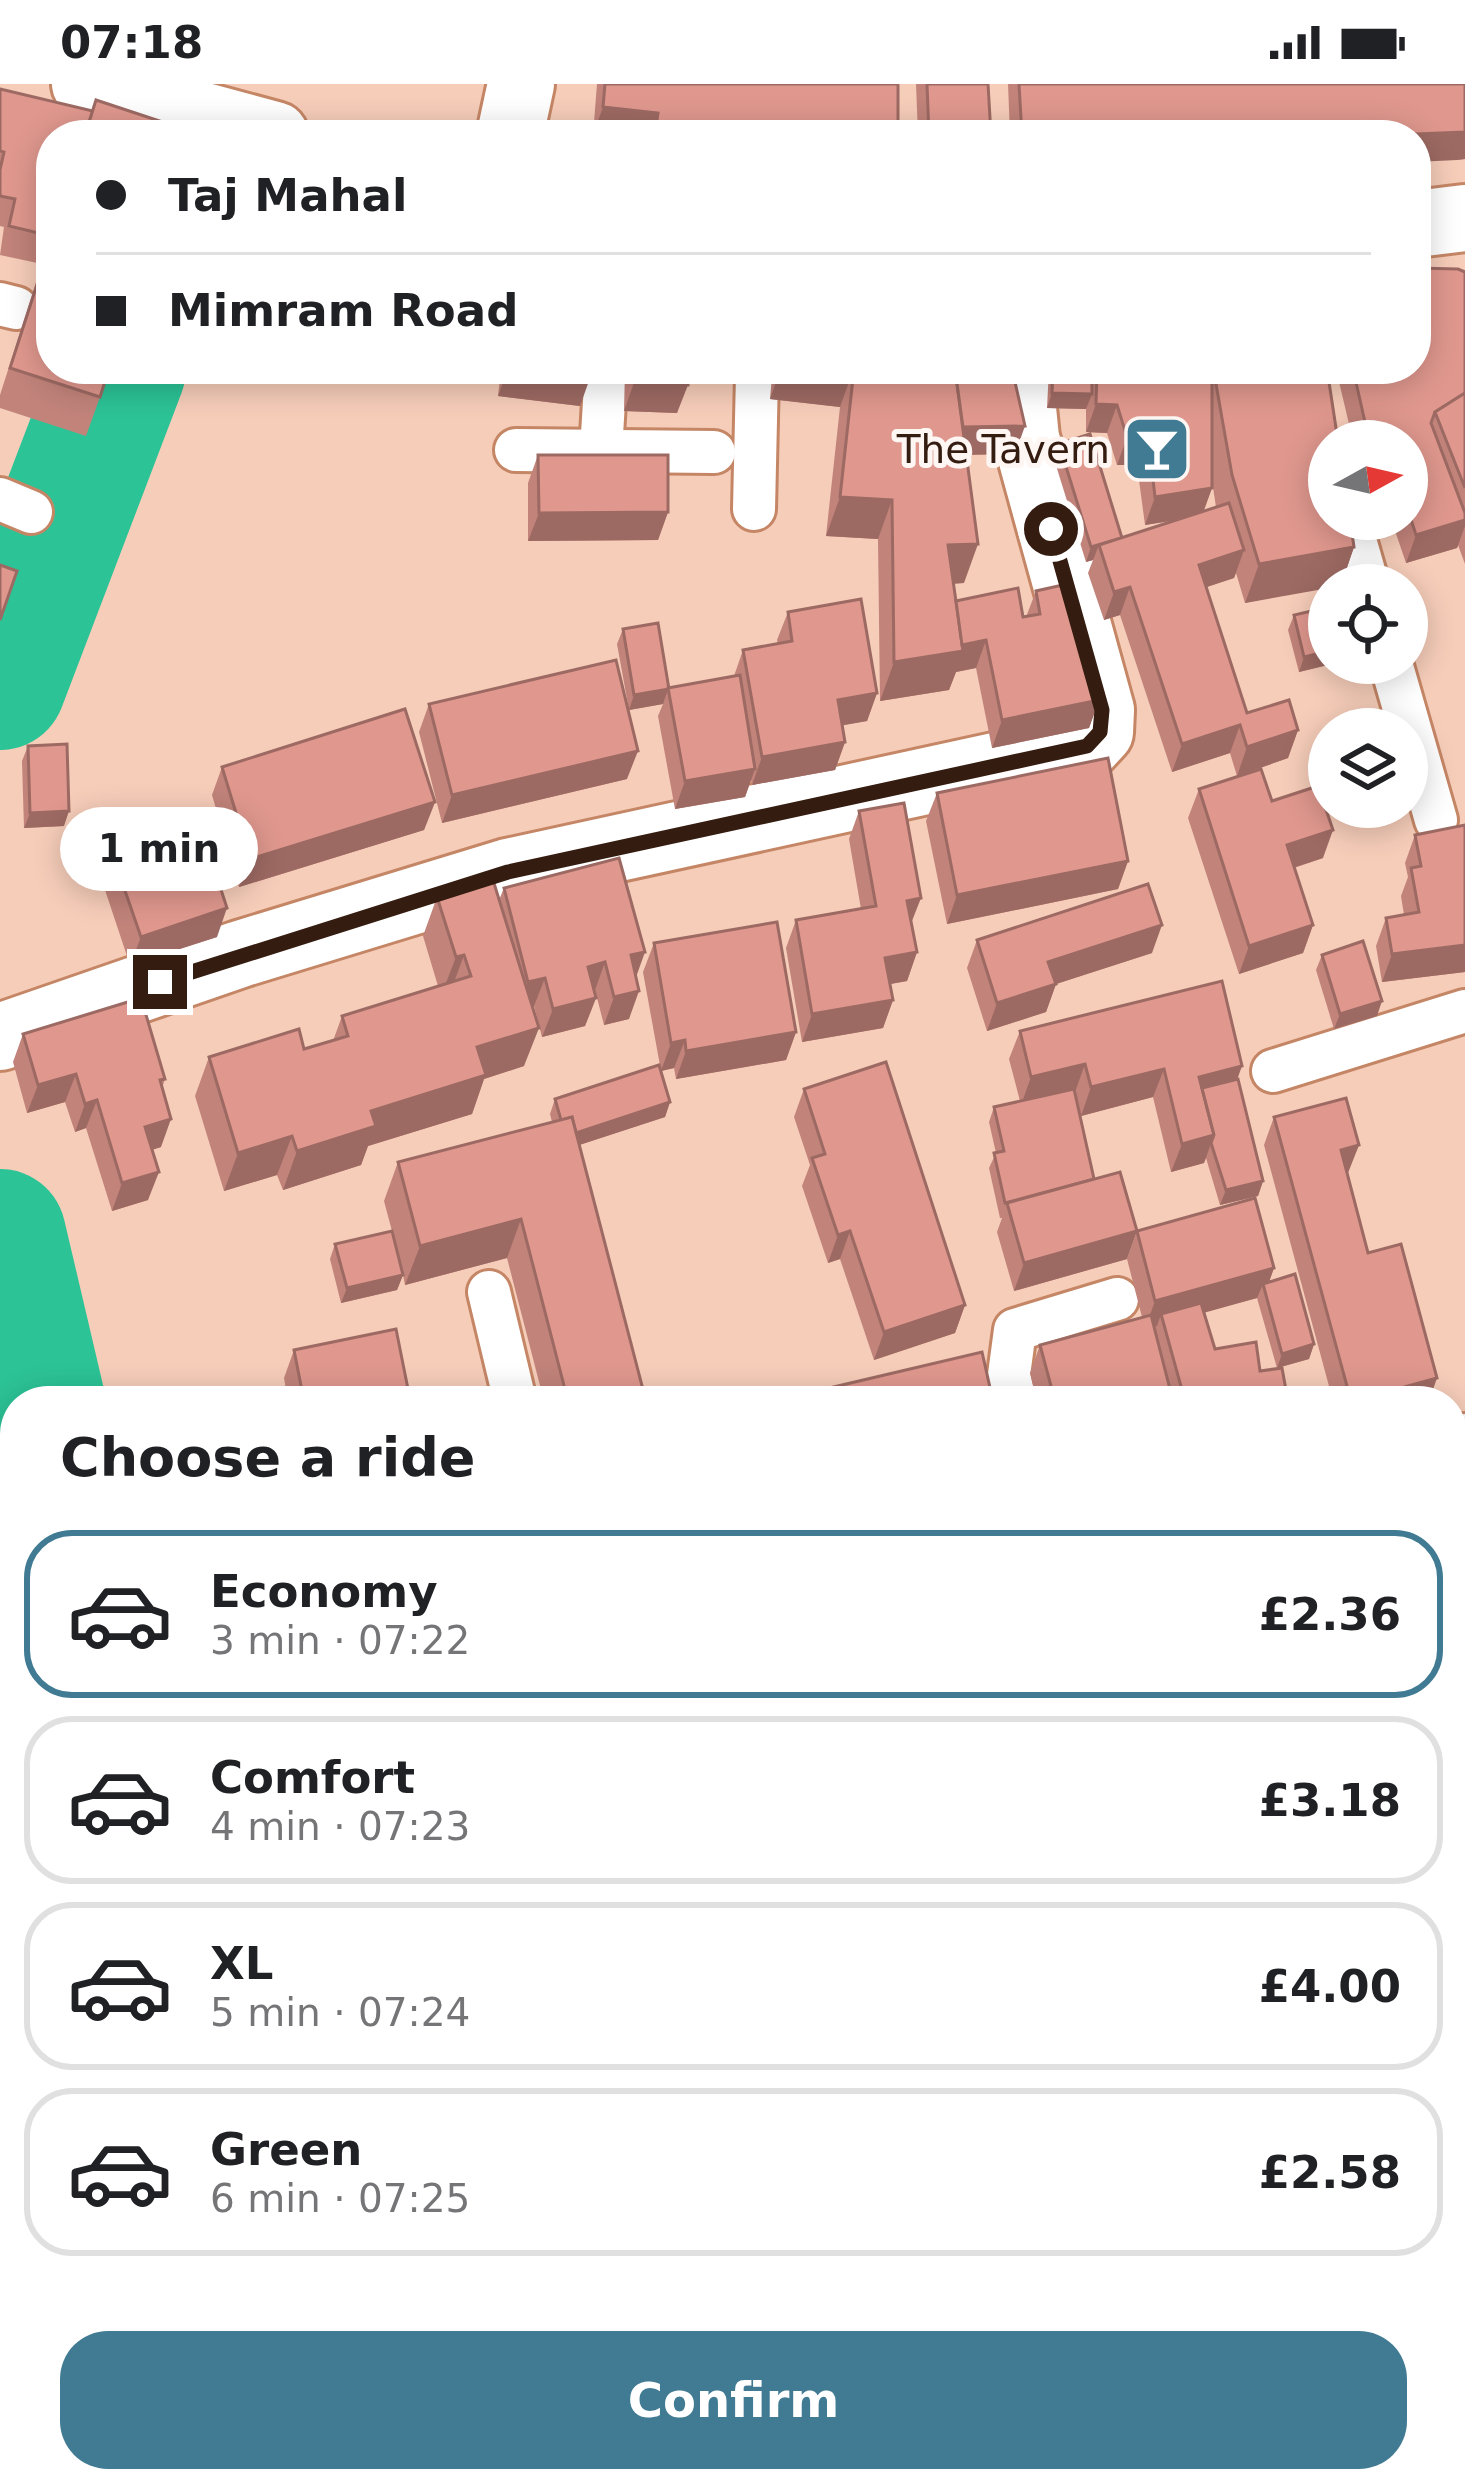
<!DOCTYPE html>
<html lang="en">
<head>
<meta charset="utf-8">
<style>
  body { margin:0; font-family:"DejaVu Sans",sans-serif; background:#f6f6f6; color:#202124; height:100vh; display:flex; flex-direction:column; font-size:45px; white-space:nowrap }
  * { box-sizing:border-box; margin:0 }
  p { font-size:39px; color:#757577 }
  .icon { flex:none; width:66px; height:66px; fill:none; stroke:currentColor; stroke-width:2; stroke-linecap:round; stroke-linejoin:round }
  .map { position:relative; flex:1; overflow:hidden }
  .drawer { position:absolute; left:0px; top:1302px; width:1467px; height:1107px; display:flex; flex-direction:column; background:#fff; border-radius:48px 48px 0 0; box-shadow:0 6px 30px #0003 }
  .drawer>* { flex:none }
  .banner { position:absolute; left:36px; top:36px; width:1395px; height:264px; border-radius:48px; box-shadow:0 6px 30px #0003; display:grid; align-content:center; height:264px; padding:0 60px; background:#fff }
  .needle { width:78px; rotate:82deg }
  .buttons { position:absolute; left:1308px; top:336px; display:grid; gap:24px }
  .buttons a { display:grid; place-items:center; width:120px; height:120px; border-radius:50%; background:#fff; box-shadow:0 6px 30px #0003; font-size:60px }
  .end { position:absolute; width:54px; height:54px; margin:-27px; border:15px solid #351c10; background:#fff; box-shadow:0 0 0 6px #fff }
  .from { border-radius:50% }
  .bubble { position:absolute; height:84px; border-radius:42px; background:#fff; box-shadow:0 6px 30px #0003; font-size:39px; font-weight:700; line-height:84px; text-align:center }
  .banner b { display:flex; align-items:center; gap:42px; height:114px; font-size:45px }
  .banner b+b { border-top:3px solid #e0e0e0 }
  .banner i { width:30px; height:30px; background:#202124 }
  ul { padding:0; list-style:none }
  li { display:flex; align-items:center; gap:36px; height:168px; margin:0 24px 18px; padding:0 36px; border:6px solid #e0e0e0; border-radius:48px }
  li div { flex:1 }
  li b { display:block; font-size:45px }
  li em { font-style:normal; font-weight:700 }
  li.selected { border-color:#407b93 }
  li>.icon { width:108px; height:108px; stroke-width:1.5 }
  h2 { padding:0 60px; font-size:54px; line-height:144px }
  .action { display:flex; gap:24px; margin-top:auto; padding:24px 60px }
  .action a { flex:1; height:138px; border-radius:48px; background:#407b93; color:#fff; font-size:48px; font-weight:700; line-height:138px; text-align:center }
  .status { display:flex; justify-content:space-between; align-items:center; height:84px; padding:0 60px; background:#fff; direction:ltr }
  .status svg { height:33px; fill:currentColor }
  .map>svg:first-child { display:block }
  .green { fill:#c1be60 }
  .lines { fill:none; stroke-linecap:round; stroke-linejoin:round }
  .river { stroke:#2cc396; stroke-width:132 }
  .service-casing { stroke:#c58666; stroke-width:48 }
  .minor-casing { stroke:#c58666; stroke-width:72 }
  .tertiary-casing { stroke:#c58666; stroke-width:72 }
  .service { stroke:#fff; stroke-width:42 }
  .minor { stroke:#fff; stroke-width:66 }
  .tertiary { stroke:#fff; stroke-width:66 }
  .wall { fill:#c1837a; fill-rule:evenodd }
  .shaded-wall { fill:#9d6a63 }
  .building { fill:#e0988e; stroke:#9d6a63; stroke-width:3 }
  .route { stroke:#351c10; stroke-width:15 }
  .labels { text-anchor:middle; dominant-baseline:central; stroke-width:10; stroke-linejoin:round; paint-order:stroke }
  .poi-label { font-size:39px; fill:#351c10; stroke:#fdf6f3; text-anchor:end }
</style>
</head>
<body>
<div class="status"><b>07:18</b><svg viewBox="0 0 49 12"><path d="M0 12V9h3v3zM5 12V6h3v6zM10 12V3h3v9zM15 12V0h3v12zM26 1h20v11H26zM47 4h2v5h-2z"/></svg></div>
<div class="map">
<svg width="1465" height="2408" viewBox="0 0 1465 2408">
  <rect width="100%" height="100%" fill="#f6cdb9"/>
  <path class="green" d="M1465,1971V2408H1234L1236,2394H1452V1973Z"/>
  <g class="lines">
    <g class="river">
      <path d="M0,600L120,285"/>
      <path d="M0,1151L39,1317"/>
      <path d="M691,2394L700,2408"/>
    </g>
    <g class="service-casing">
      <g id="service">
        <path d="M0,220L16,224"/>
        <path d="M516,366L714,368"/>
        <path d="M601,367L606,285"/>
        <path d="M0,415L31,428"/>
        <path d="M754,425L757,291"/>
        <path d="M1349,435L1368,501"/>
        <path d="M1391,579L1436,736"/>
        <path d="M1273,987L1465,927"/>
        <path d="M489,1208L515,1317"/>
        <path d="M1015,1317L1009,1291L1015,1246L1117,1215"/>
      </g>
    </g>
    <g class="minor-casing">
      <g id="minor">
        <path d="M510,51L521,0"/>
        <path d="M0,953L240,870L508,788L1087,662L1100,648L1101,626L1026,354L1019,285"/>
        <path d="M1452,1365L1465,1363"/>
        <path d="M0,2106L15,2097"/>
        <path d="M914,2394L925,2408"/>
      </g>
    </g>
    <g class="tertiary-casing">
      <g id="tertiary">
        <path d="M85,0L275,51"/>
        <path d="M1416,140L1465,134"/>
      </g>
    </g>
    <use href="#service" class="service"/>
    <use href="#minor" class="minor"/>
    <use href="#tertiary" class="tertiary"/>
  </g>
  <g class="wall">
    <path d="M597,0H898V51H593Z"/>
    <path d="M916,0H988L991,51H918Z"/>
    <path d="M1008,0H1465V75L1457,76L1416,51H1010Z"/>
    <path d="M0,5L93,27L178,43L51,51V285L100,313L86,352L0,324V311L43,177L42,180L0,171L4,143L0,142Z"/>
    <path d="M1465,188V480L1458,461L1457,464L1406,479L1391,435H1407V357H1353L1336,285H1416Z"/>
    <path d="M501,285H591L580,322L498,312Z"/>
    <path d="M625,285H1015V370L966,371L964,499L954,500L956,517L1023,533H1026L1036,507L1099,616L1089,644L992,664L976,584L956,588L949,606L880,617L878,455L826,452L840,323L770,315L772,292L688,286L677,329L624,327Z"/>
    <path d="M1049,285H1327L1354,463L1341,501H1329L1245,519L1236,489L1234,494L1206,503L1247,629L1298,646L1288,674L1237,692L1230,669L1172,688L1120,531L1104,536L1088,489L1093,476L1086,478L1054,375L1059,360L1122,454L1177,436L1145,441L1137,381H1117L1107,349L1086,348V325L1047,324ZM1212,397L1216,423L1203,427L1212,404Z"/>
    <path d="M538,371L668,428L658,456L528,457V399Z"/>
    <path d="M788,528L877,609L867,637L843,641L845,658L835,686L752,701L751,696L745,713L675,725L658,632L663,620L629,626L617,560L623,545L669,604L734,592L743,566L778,560L777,556Z"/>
    <path d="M1294,531L1329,579H1336L1299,588L1288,546Z"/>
    <path d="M429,620L627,695L442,739L419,648Z"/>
    <path d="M28,662L64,742L24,744L22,677Z"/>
    <path d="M222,683L435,718L424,746L239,803L212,711Z"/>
    <path d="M1199,705L1272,717L1323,774L1294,784L1313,841L1303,869L1239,890L1188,734Z"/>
    <path d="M937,709L1128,777L1118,805L947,840L926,737Z"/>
    <path d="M859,727L912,839L917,868L907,897L890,900L893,916L883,944L802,958L786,864L796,836L861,825L849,755Z"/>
    <path d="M1465,741V888L1382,898L1376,862L1386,834L1404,831L1401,812L1408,793L1405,779L1415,751Z"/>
    <path d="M113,772L217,853L130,881L103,800Z"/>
    <path d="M504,804L636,893L629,935L604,941L595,906H594L596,914L585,942L542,953L534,922L532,923L524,982L484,995L472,1030L368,1062L361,1081L283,1106L277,1091L224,1107L195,1012L209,973L304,965L333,957L342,932L438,902L423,852L437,813L499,816Z"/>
    <path d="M977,856L1152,869L1056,900L1046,928L987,947L967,884Z"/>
    <path d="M654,859L796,948L786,976L676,995L674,984L661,987L643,888Z"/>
    <path d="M1322,871L1377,932L1334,945L1316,886Z"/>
    <path d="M1020,947L1238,995L1263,1097L1258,1112L1220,1121L1206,1074L1204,1079L1171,1088L1153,1013L1081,1032L1094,1095L1127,1175L1014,1207L997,1148L1002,1134H1000L989,1084L996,1069L989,1038L994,1023L1020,1017L1009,975Z"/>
    <path d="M23,950L165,995L162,1004L161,1063L152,1066L148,1116L112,1127L86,1044L75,1048L65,1018L27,1029L13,978Z"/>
    <path d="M804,1005L965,1221L955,1249L874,1276L840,1175L828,1179L802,1102L810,1081L794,1033Z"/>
    <path d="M555,1015L670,1018L665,1033L579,1061L646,1317H544L507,1174L405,1201L403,1191L397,1206L341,1219L330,1175L335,1160L392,1147L384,1117L398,1078L552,1038L550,1030Z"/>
    <path d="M1274,1033L1359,1061L1347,1089L1368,1169L1429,1317H1333L1264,1061Z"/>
    <path d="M1137,1147L1274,1184L1269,1198L1314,1260L1309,1275L1277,1284L1257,1214L1204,1228L1215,1265L1260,1287L1288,1317H1037L1030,1289L1040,1261L1142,1233L1127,1175Z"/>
    <path d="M294,1266L410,1315L409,1317H288L284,1294Z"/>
    <path d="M1452,1380L1465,1488V1618L1452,1621Z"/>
    <path d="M1464,2200H1465V2252L1452,2250L1458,2215Z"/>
    <path d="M15,2229V2272L4,2246L10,2231Z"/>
    <path d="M370,2394H545L551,2408H377Z"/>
    <path d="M730,2394H813L810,2401L800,2408H739Z"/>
    <path d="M1088,2394H1232L1227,2405L1228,2408H1094Z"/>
  </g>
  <g class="shaded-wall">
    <path d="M603,23L658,29L650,51H593Z"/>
    <path d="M1465,48V75L1457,76L1416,78V51H1391Z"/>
    <path d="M508,285H520L590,294L580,322L498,312Z"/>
    <path d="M681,285H775L772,292Z"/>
    <path d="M780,287L850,295L840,323L770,315Z"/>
    <path d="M634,299L688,301L677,329L624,327Z"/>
    <path d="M1052,309L1092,310L1086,325L1047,324Z"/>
    <path d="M1096,320L1117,321L1107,349L1086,348Z"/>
    <path d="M1025,342L1015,370L947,371L957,343Z"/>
    <path d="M1148,352L1137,381H1117L1127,353Z"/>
    <path d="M1212,404L1202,432L1145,441L1155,413Z"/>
    <path d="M840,413L892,416L878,455L826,452Z"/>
    <path d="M668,428L658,456L528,457L539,429Z"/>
    <path d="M1465,436V442L1457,464L1406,479L1416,451Z"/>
    <path d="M978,460L964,499L934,500L948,461Z"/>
    <path d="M1099,461L1093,476L1086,478L1091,463Z"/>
    <path d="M1354,463L1341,501H1329V504L1245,519L1259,480Z"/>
    <path d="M1244,466L1234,494L1189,509L1199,481Z"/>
    <path d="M1130,503L1120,531L1104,536L1114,508Z"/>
    <path d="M986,556L976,584L956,588L949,606L880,617L894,578Z"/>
    <path d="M1329,567V579H1336L1299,588L1304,573Z"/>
    <path d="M668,605L663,620L629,626L634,611Z"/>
    <path d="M877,609L867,637L828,644L838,616Z"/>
    <path d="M1099,616L1089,644L992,664L1002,636Z"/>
    <path d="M1240,641L1230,669L1172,688L1182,660Z"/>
    <path d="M1298,646L1288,674L1237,692L1247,663Z"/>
    <path d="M845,658L835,686L752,701L762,673Z"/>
    <path d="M638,667L627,695L442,739L452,711Z"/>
    <path d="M755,685L745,713L675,725L685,697Z"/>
    <path d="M435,718L424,746L239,803L250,775Z"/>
    <path d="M69,727L64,742L24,744L30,729Z"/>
    <path d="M1333,746L1323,774L1277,789L1287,761Z"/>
    <path d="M1128,777L1118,805L947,840L957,811Z"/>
    <path d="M921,814L910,842L907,817Z"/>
    <path d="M227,824L217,853L130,881L141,853Z"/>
    <path d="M1162,841L1152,869L1056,900L1046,928L987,947L997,919L1048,878Z"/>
    <path d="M1313,841L1303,869L1239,890L1249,862Z"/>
    <path d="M1465,861V888L1382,898L1392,870Z"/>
    <path d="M645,868L635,896L631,871Z"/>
    <path d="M917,868L907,897L874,903L885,874Z"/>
    <path d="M464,871L450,909L441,912L456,873Z"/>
    <path d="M605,878L595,906L577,911L588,883Z"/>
    <path d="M545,894L534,922L518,926L528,898Z"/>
    <path d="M639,907L629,935L604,941L614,913Z"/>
    <path d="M596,914L585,942L542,953L553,925Z"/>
    <path d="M893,916L883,944L802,958L812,930Z"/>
    <path d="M1382,917L1377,932L1334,945L1340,930Z"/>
    <path d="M539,944L524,982L484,995L472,1030L368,1062L361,1081L283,1106L297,1067L371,1027L477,963Z"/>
    <path d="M796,948L786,976L676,995L686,967Z"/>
    <path d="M685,956L674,984L661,987L671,959Z"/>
    <path d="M1085,980L1075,1008L1021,1021L1031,993Z"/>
    <path d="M1242,982L1232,1010L1198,1019L1199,993Z"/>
    <path d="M1164,985L1153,1013L1081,1032L1091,1003Z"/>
    <path d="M76,990L65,1018L27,1029L38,1001Z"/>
    <path d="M97,1016L86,1044L75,1048L85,1020Z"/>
    <path d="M670,1018L665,1033L561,1067L566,1052Z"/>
    <path d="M171,1035L161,1063L135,1071L145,1043Z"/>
    <path d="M1214,1051L1204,1079L1171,1088L1182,1060Z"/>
    <path d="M292,1052L277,1091L224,1107L238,1069Z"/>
    <path d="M1359,1061L1348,1089L1330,1094L1341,1066Z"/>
    <path d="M159,1088L148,1116L112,1127L122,1099Z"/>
    <path d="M1263,1097L1258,1112L1220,1121L1226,1106Z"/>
    <path d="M521,1135L507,1174L405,1201L420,1162Z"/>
    <path d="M850,1147L840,1175L828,1179L838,1151Z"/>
    <path d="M1137,1147L1127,1175L1014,1207L1024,1179Z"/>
    <path d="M1274,1184L1265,1209L1263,1200L1257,1214L1164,1240L1161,1230L1157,1242L1145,1245L1155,1217Z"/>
    <path d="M403,1191L397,1206L341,1219L347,1204Z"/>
    <path d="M965,1221L955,1249L874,1276L884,1248Z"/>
    <path d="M1314,1260L1309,1275L1277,1284L1282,1270Z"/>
    <path d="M1437,1294L1429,1317H1354Z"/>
    <path d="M1465,1592V1618L1452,1621L1462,1593Z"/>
    <path d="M15,1663V1687L0,1692V1668Z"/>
    <path d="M1465,1887V1913L1452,1915V1888Z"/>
    <path d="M15,2025V2050L0,2055V2029Z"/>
    <path d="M804,2394H813L810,2401L800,2408H784Z"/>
    <path d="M1119,2394H1126L1121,2408H1108L1112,2397Z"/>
    <path d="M1216,2394H1232L1228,2405L1222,2408Z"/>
  </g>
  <g class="building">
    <path d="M605,0H898V51H655L658,29L603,23Z"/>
    <path d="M927,0H988L991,51H929Z"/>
    <path d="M1019,0H1465V48L1391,51H1022Z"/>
    <path d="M0,5L93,27L85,51H51V152L9,142L15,115L0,112V86L4,68L0,67Z"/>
    <path d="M96,16L178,43V51H85Z"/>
    <path d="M51,157V285H109L100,313L10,284Z"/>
    <path d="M1416,184L1458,185L1465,188V309L1435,328L1431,339L1465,429V436L1416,451L1407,423V357H1384L1383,352L1367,347L1353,285H1416Z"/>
    <path d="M520,285H591L590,294Z"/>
    <path d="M635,285H688V301L634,299Z"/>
    <path d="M780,285H851L850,295L780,287Z"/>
    <path d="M854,285H955L978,460L948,461L963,567L894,578L892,416L840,413Z"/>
    <path d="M955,285H1015V298L1025,342L963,343Z"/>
    <path d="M1053,285H1092V310L1052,309Z"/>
    <path d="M1097,285H1212V404L1155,413L1148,352L1127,353L1117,321L1096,320Z"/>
    <path d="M1216,285H1327L1338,357H1329V435H1350L1354,463L1259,480L1232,391L1216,300Z"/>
    <path d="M1465,309V404L1435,328Z"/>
    <path d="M1090,350L1122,454L1091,463L1059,360Z"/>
    <path d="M538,371H668V428L539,429Z"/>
    <path d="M1229,419L1244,466L1199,481L1247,629L1289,616L1298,646L1247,663L1240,641L1182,660L1130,503L1114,508L1099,461Z"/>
    <path d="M0,481L17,487L0,536Z"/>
    <path d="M1067,500L1099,616L1002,636L986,556L962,561L956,517L1018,504L1023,533L1040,530L1036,507Z"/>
    <path d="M861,515L877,609L838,616L845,658L762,673L743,566L792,557L788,528Z"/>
    <path d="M1329,523V567L1304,573L1294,531Z"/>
    <path d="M658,539L669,605L634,611L623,545Z"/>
    <path d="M616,576L638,667L452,711L429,620Z"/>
    <path d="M740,591L755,685L685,697L668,604Z"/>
    <path d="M405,625L435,718L250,775L222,683Z"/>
    <path d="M67,660L69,727L30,729L28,662Z"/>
    <path d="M1108,674L1128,777L957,811L937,709Z"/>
    <path d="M1261,685L1272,717L1318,702L1333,746L1287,761L1313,841L1249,862L1199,705Z"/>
    <path d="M904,719L921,814L907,817L917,868L885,874L893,916L812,930L796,836L876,822L859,727Z"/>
    <path d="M1465,741V861L1392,870L1386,834L1419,828L1411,784L1421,782L1415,751Z"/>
    <path d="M201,744L227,824L141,853L113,772Z"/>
    <path d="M619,774L645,868L631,871L639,907L614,913L605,878L588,883L596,914L553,925L545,894L528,898L504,804Z"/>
    <path d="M493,796L539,944L477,963L486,991L371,1027L376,1042L297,1067L292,1052L238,1069L209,973L299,945L304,965L348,952L342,932L471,892L464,871L456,873L437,813Z"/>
    <path d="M1148,800L1162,841L1048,878L1056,900L997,919L977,856Z"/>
    <path d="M777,838L796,948L686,967L685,956L671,959L654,859Z"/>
    <path d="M1363,857L1382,917L1340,930L1322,871Z"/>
    <path d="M1222,897L1242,982L1199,993L1214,1051L1182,1060L1164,985L1091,1003L1085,980L1031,993L1020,947Z"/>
    <path d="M141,914L165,995L160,996L171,1035L145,1043L159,1088L122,1099L97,1016L85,1020L76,990L38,1001L23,950Z"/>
    <path d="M886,978L965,1221L884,1248L850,1147L838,1151L812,1074L825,1070L804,1005Z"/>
    <path d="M659,981L670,1018L576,1049L572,1033L561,1036L555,1015Z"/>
    <path d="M1238,995L1263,1097L1226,1106L1211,1059L1214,1051L1202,1004Z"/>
    <path d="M1074,1005L1094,1095L1005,1119L994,1069L1004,1067L994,1023Z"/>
    <path d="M1346,1014L1359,1061L1341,1066L1368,1169L1401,1160L1437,1294L1354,1317H1351L1274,1033Z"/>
    <path d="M572,1033L646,1317H568L521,1135L420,1162L398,1078Z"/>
    <path d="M1120,1088L1137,1147L1024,1179L1007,1119Z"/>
    <path d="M1255,1114L1274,1184L1155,1217L1137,1147Z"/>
    <path d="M392,1147L403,1191L347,1204L335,1160Z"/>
    <path d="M1295,1190L1314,1260L1282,1270L1263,1200Z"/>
    <path d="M1201,1219L1215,1265L1256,1258L1260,1287L1282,1284L1288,1317H1185L1161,1230Z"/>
    <path d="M1151,1231L1173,1317H1055L1040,1261Z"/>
    <path d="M396,1245L410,1315L397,1317H304L294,1266Z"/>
    <path d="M982,1268L993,1317H805L804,1310Z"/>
    <path d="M1465,1378V1458L1460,1459L1465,1488V1592L1462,1593L1452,1547V1380Z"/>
    <path d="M0,1555L15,1597V1663L0,1668Z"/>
    <path d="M0,1717L15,1789V2025L0,2029Z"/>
    <path d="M1465,1738V1887L1452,1888V1740Z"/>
    <path d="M1464,2200H1465V2236L1458,2235Z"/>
    <path d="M393,2394H545L551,2408H399Z"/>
    <path d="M745,2394H804L784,2408H755Z"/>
    <path d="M848,2394H901L911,2408H830Z"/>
    <path d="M1129,2394H1222L1228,2408H1135Z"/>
  </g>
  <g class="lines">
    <path class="route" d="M160,898L508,788L1087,662L1100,648L1102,626L1051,445"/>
  </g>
  <defs>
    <g id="bar-square" transform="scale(3.45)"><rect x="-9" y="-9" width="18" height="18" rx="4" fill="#407b93" stroke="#fdf6f3"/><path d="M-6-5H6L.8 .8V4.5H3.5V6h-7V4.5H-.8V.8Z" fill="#fff"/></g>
  </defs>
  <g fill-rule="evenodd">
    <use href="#bar-square" x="1157" y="365"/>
  </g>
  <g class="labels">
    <g class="poi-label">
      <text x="1110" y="365">The Tavern</text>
    </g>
  </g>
</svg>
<div class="buttons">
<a><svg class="needle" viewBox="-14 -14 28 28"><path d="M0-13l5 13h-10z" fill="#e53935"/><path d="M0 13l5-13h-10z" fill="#757577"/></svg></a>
<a><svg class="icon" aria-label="locate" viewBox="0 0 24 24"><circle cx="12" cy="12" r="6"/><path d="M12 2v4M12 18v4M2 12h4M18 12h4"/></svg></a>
<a><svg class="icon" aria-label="layers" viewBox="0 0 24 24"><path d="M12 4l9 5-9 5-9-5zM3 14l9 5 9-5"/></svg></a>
</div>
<i class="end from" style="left:1051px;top:445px"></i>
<i class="end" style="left:160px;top:898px"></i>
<div class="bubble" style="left:60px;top:723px;width:198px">1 min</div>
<div class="banner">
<b><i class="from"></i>Taj Mahal</b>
<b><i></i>Mimram Road</b>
</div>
<section class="drawer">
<h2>Choose a ride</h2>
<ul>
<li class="selected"><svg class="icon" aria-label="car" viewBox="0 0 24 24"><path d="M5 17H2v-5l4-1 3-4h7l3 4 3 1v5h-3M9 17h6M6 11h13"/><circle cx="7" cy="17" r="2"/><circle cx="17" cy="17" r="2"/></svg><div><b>Economy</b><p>3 min · 07:22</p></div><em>£2.36</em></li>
<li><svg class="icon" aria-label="car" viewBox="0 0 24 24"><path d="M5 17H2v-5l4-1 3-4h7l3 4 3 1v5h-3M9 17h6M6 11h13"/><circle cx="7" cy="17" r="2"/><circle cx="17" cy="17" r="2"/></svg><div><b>Comfort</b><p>4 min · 07:23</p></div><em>£3.18</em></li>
<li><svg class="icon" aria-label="car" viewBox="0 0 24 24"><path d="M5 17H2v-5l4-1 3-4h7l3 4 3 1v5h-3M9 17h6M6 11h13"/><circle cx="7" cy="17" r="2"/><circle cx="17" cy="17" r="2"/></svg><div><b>XL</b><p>5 min · 07:24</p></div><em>£4.00</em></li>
<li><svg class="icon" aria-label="car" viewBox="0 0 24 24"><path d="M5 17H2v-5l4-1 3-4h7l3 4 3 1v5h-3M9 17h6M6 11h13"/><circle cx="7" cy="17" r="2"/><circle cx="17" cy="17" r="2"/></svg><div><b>Green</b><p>6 min · 07:25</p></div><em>£2.58</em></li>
</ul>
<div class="action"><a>Confirm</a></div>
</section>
</div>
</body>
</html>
